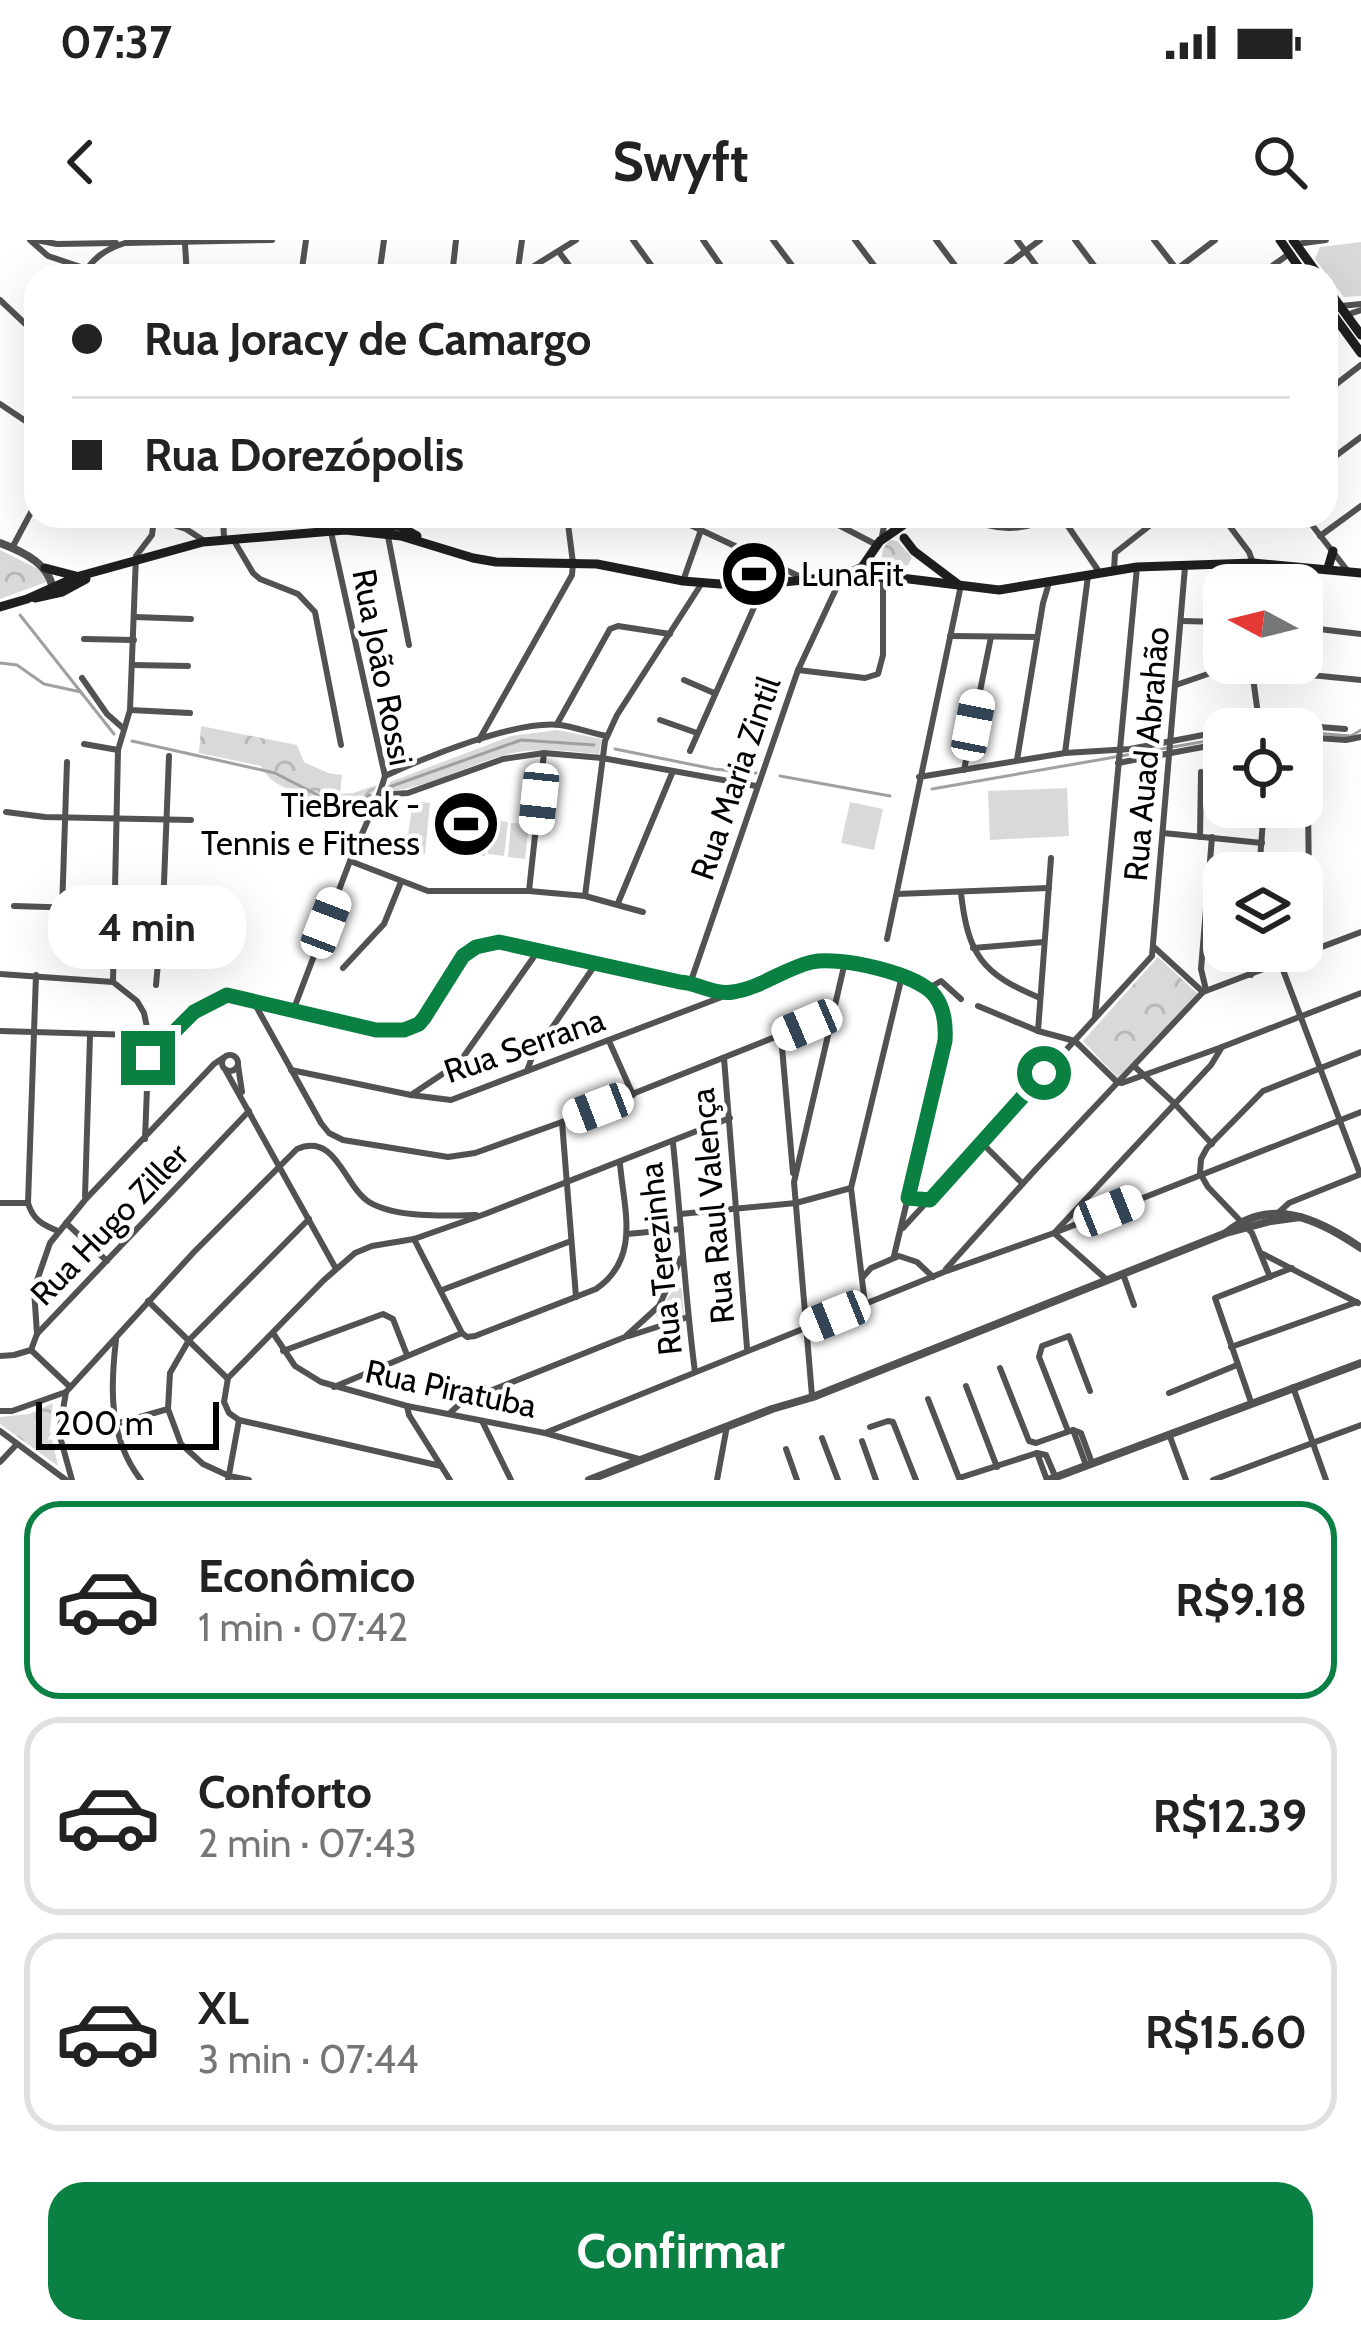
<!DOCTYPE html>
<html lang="pt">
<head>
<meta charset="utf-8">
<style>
  body { margin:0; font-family:Cabin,sans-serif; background:#f6f6f6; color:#222; height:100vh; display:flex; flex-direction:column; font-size:45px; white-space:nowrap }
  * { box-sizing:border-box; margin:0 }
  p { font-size:39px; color:#767676 }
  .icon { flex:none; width:66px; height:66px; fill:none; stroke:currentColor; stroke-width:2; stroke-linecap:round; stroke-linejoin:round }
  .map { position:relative; height:1240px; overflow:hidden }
  .panel { display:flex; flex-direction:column; background:#fff; flex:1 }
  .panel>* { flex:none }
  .banner { position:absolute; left:24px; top:24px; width:1314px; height:264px; border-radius:36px; box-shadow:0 12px 48px #0002; display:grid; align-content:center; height:264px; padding:0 48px; background:#fff }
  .needle { width:78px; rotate:277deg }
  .controls { position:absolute; left:1203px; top:324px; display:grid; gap:24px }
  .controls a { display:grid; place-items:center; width:120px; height:120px; border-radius:24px; background:#fff; box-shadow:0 12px 48px #0002; font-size:60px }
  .scale { position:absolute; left:36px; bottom:30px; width:183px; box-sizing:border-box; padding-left:12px; border:6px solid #000; border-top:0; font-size:33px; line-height:42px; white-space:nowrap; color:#000; -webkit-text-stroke:9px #fff; paint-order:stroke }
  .end { position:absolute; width:54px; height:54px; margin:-27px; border:15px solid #0b8043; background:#fff; box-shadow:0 0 0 6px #fff }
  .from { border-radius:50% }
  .bubble { position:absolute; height:84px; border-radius:36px; background:#fff; box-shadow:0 12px 48px #0002; font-size:39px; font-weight:800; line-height:84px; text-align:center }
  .car { position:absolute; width:36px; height:72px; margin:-36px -18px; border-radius:15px; box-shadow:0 0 9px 3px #0007; background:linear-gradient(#fff 24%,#345 0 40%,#fff 0 76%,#345 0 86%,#fff 0) }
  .banner b { display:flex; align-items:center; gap:42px; height:114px; font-size:45px }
  .banner b+b { border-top:3px solid #e0e0e0 }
  .banner i { width:30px; height:30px; background:#222 }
  ul { padding:21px 0 0; list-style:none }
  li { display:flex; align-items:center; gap:36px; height:198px; margin:0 24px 18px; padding:0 24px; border:6px solid #e0e0e0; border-radius:36px }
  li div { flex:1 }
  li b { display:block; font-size:45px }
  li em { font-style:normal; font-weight:800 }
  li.selected { border-color:#0b8043 }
  li>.icon { width:108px; height:108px; stroke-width:1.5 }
  .primary-button { display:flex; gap:24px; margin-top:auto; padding:24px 48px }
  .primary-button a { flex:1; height:138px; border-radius:36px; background:#0b8043; color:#fff; font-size:48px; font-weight:800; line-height:138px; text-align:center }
  .status { display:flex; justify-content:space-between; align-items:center; height:84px; padding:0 60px; background:#fff; direction:ltr }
  .status svg { height:33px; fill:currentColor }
  header { display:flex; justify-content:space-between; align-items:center; height:156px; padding:0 48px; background:#fff; font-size:54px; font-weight:800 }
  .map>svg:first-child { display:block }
  .grass { fill:#d9d9d9 }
  .forest { fill:url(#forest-crowns) }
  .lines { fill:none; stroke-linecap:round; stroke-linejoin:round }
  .stream { stroke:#a0a0a0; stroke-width:3 }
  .minor { stroke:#525252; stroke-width:6 }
  .tertiary { stroke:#525252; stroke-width:8 }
  .secondary { stroke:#1f1f1f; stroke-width:9 }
  .route { stroke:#0b8043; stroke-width:15 }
  .labels { text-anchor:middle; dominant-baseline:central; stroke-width:9; stroke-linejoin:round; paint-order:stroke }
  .poi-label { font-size:33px; fill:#000; stroke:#fff; text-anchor:start }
  .street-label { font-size:33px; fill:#000; stroke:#fff }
</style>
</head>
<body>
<div class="status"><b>07:37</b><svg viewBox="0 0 49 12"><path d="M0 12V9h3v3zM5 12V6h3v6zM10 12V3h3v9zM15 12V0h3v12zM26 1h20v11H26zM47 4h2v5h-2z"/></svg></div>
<header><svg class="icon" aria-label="back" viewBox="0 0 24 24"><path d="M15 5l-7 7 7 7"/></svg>Swyft<svg class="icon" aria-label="search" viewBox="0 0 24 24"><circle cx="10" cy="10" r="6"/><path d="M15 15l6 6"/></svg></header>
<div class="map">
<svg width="1361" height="1240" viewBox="0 0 1361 1240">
  <defs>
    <pattern id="forest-crowns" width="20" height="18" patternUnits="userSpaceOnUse" patternTransform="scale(3)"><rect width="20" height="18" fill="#d9d9d9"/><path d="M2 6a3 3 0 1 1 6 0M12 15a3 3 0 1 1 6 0" fill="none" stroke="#b8b8b8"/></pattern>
  </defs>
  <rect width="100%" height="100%" fill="#fff"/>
  <g class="grass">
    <path d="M1361,2V56L1344,57L1315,19L1320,7Z"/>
    <path d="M557,490L602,499L599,514C567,511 536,506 505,515C465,526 429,548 388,551L390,542L511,496Z"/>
    <path d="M1067,548L1069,596L990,600L988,551Z"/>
    <path d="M413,561L430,563L425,614L396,609L398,595H408Z"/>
    <path d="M850,562L883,569L874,610L841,603Z"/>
    <path d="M471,577L508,582L504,616L488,614L489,595L485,616L466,613Z"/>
    <path d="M511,583L529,584L525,619L508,617Z"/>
  </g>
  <g class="forest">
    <path d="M890,300L897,301L912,317C900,350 867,322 890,300Z"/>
    <path d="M0,310L38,329L49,341L0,359Z"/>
    <path d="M201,486L297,505L304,522L328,533L342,535L340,554L353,553L377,545C359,584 330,568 301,554C284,547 269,543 261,526L199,513Z"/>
    <path d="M1158,717L1199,755L1118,838L1083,801Z"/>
    <path d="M679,1047L682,1049L684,1075L659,1081L656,1075L674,1049Z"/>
    <path d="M53,1163L50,1191L58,1226L0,1184V1177L29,1174Z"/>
  </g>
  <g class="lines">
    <g class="stream">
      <path d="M20,375L114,494"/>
      <path d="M0,423L17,425L44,444L81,452"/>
      <path d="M1302,492L1351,496L1361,490"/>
      <path d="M132,501L275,533L335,564L352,563L370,555"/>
      <path d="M615,509L714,529L756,533"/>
      <path d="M780,536L890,556"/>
      <path d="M389,547L521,500L594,505"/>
      <path d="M932,549L1224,498"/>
    </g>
    <g class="minor">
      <path d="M30,0L48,16L87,29"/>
      <path d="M36,0L57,4L116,3"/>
      <path d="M633,0L659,36"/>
      <path d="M703,0L728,36"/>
      <path d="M773,0L800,36"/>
      <path d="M855,0L882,36"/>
      <path d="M936,0L963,36"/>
      <path d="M1017,0L1044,36"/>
      <path d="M1075,0L1102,36"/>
      <path d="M1154,0L1182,36"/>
      <path d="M185,4L187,36"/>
      <path d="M1296,4L1326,0"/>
      <path d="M559,12L577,36"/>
      <path d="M83,36C92,18 106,9 125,3L272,0"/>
      <path d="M301,36L306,0"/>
      <path d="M379,36L384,0"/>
      <path d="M452,36L456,0"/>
      <path d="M517,36L522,0"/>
      <path d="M518,36L576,0"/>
      <path d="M992,36L1040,0"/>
      <path d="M1168,36L1215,0"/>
      <path d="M1258,36L1289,14"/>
      <path d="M0,60L36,94"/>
      <path d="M1341,66L1361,64"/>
      <path d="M1346,75L1361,70"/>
      <path d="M1326,152L1361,125"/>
      <path d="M0,164L36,188"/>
      <path d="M1326,223L1361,197"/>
      <path d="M145,276L186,289L203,300"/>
      <path d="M223,276L224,299"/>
      <path d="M384,276L409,405"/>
      <path d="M392,276L403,287"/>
      <path d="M671,276L803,338"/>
      <path d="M821,276L877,305"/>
      <path d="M963,276C995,291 1021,293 1053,276"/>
      <path d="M1061,276L1100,333"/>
      <path d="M1140,276L1148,286"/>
      <path d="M1222,276L1249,312L1253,323"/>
      <path d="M1305,276L1347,330"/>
      <path d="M882,296L886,276"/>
      <path d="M1320,296L1361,266"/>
      <path d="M233,299L253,333L260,339L298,354L315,372L341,505"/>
      <path d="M12,308L36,263"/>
      <path d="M1114,330L1115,313L1162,276"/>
      <path d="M842,336L798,430L692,738L701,748C746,759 768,733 809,723C836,716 917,733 935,755C945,768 946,785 945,801L894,1016"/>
      <path d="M683,341L701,290"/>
      <path d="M1301,345L1303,329"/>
      <path d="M135,377L191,379"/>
      <path d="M1182,381L1224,382"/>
      <path d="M1302,387L1361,394"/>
      <path d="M950,396L1037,397"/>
      <path d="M84,399L134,400"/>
      <path d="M1251,423L1260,489"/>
      <path d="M133,425L188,426"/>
      <path d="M798,430L865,438L878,434L883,415V337"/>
      <path d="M82,438L107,474L124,489"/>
      <path d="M684,440L714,453"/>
      <path d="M1176,445L1228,427L1361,440"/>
      <path d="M130,470L190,473"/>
      <path d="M660,480L697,493"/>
      <path d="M557,484L610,389L618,386L670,394"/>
      <path d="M1231,489L1259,482L1345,489"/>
      <path d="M1302,497L1346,500L1361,497"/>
      <path d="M1307,498L1310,709"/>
      <path d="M479,500L572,335L573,323L567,276"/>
      <path d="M84,504L118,510"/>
      <path d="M690,511L764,345"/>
      <path d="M1065,513L1088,336"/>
      <path d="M1017,520L1043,363L1049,343"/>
      <path d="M1118,523L1224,503"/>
      <path d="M964,530L991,397"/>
      <path d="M385,536C426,517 516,480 560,485C575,487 591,493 607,496"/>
      <path d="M919,537L1065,513L1130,509L1224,491"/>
      <path d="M379,555L408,553L503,519L544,513L602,518L756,546"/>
      <path d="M6,572L45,577L191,580"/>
      <path d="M1163,593L1262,603"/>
      <path d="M1200,597L1201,532"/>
      <path d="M350,621L428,651H529L585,656L643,672"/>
      <path d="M1259,633L1264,567"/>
      <path d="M529,651L544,513"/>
      <path d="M961,653C968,715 982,734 1040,758"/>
      <path d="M897,654L1049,648"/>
      <path d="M585,656L605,501L617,475L702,343"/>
      <path d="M618,663L673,531"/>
      <path d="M14,666L179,671"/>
      <path d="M188,669H196"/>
      <path d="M887,699L961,345"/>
      <path d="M61,700L67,522"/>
      <path d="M973,708L1044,702"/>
      <path d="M1155,708L1203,752"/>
      <path d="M1280,722L1360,934"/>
      <path d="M343,728L384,684L401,642"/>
      <path d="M0,734L113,742L137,761L144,773L149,797L145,899"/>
      <path d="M36,735L28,963C33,980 43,985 58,991"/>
      <path d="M1251,735L1253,711"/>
      <path d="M113,742L118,510L130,470L136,316L152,295L154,279"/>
      <path d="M156,745L163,668L169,516"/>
      <path d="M929,748L941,741L961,759"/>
      <path d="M1206,750L1201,729L1212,597"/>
      <path d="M252,759L321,883L329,893L343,900L448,917L475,913L562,882L833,774"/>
      <path d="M978,766L1038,791L1075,801L1117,842L1122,843L1222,807L1361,753"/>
      <path d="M293,771L350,621L379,555L385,536L331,292"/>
      <path d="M1095,777L1137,327"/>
      <path d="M0,791L168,796"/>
      <path d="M1038,791L1051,618"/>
      <path d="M781,796L793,933"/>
      <path d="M609,801L633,855"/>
      <circle cx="230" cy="823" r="8"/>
      <path d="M148,818C173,791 204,750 245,757L376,790C448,802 430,722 481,705C490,702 499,701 509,703C526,706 544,713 562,717C601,726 640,734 679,743L693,742"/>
      <path d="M724,818L747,1108"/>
      <path d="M238,825L242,852"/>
      <path d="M1134,826L1174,863L1212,904"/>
      <path d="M291,830L411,855L451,860L727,755"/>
      <path d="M226,831L335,1027"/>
      <path d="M527,831L532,817L595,725"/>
      <path d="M411,855L459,823L538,711"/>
      <path d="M562,882L576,1057"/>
      <path d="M981,902L1022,943"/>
      <path d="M673,903C681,979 685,1056 695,1132"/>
      <path d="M1200,933L1201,919L1207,908L1263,851L1361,812"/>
      <path d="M1201,935L1208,947L1252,993L1270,1037"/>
      <path d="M85,956L90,796"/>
      <path d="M0,963H28"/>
      <path d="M1278,973L1289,963L1361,934"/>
      <path d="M680,974L796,963L851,948"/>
      <path d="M66,983L107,1021"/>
      <path d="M903,988L1152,716L1185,327"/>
      <path d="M1056,991L1211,825L1222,807"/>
      <path d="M1054,993L1107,1040"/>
      <path d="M627,994L681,989"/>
      <path d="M414,999L462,1093L467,1097L475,1096L596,1049C641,1018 624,970 620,924"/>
      <path d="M1263,1014L1358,1063"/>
      <path d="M946,1029L1037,928L1203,752L1361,692"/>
      <path d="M1123,1034L1134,1065"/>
      <path d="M862,1038L871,1028L899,1016L917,1022L933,1037"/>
      <path d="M442,1050L571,1001"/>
      <path d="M148,1061L227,1138"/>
      <path d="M865,1064L851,948L902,736"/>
      <path d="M273,1093L295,1126L321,1142L407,1166L545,1193L639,1219"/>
      <path d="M37,1094L34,1049L50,1003L85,960L214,824L223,818"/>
      <path d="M629,1096L688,1077"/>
      <path d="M116,1100C110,1150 109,1199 141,1240"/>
      <path d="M1231,1107L1357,1062"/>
      <path d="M31,1110L70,1147"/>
      <path d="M283,1111L383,1074L393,1079L407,1115"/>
      <path d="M0,1116L14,1115L31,1110L37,1094L249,871"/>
      <path d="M1000,1128L1029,1201L1036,1203L1073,1190"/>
      <path d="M966,1146L997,1227"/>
      <path d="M334,1147L462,1093"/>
      <path d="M1293,1147L1326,1240"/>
      <path d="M1169,1153L1237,1125"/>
      <path d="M812,1156L794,942L845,722"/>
      <path d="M928,1159L959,1238L1037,1213"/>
      <path d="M1251,1162L1215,1058L1292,1028"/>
      <path d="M407,1166L409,1175L450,1240"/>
      <path d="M0,1171H12L66,1152"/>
      <path d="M451,1172L462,1162L625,1097L659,1066L681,1018"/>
      <path d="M482,1181L511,1240"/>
      <path d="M115,1184L168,1169"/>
      <path d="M870,1187L888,1181L893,1182L916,1240"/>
      <path d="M1073,1190L1081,1193L1092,1223"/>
      <path d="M1073,1190L1086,1225"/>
      <path d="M0,1191L66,1240"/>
      <path d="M1068,1191L1039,1117L1042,1106L1069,1096L1090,1151"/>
      <path d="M545,1193L944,1032L1054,993L1361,872"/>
      <path d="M1169,1194L1186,1240"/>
      <path d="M822,1198L838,1240"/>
      <path d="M862,1201L876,1240"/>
      <path d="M786,1209L797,1240"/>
      <path d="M1037,1213L1046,1215L1055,1236"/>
      <path d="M1037,1213L1047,1240"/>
      <path d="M0,1222L17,1204"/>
      <path d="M441,1226L239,1180L229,1173L224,1162L228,1138L324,1040L355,1013L372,1006L414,999L485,974L730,878"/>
      <path d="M72,1240L59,1193L66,1152L194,1012L297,909C336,892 344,946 369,962C395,978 446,976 476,975"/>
      <path d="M228,1240L239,1180"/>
      <path d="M249,1240L229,1236L203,1224L181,1204L168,1169L170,1133L189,1100L309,979"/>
      <path d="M717,1240L727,1186"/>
      <path d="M1213,1240L1361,1185"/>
    </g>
    <g class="tertiary">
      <path d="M0,303C24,312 52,325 53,353"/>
      <path d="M1227,992C1272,956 1320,980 1361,1008"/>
      <path d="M589,1240L772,1169L813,1157L1226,993L1271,981L1300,977"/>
      <path d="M1048,1240L1361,1123"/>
    </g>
    <g class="secondary">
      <path d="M1280,0L1305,36"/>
      <path d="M1293,0L1319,36"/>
      <path d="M1326,47L1361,95"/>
      <path d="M1326,65L1361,113"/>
      <path d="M371,288L399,286L417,296"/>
      <path d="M904,298L914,311L959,345"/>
      <path d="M45,328L76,336"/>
      <path d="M1328,328L1333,311"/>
      <path d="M847,334L862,327L880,301L916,276"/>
      <path d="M35,358L62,352L86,339"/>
      <path d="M0,367L27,359L76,337L203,302L345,290L401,296L473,318L496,322L597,324L683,341L720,344H764L842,336L901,338L999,350L1137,327L1253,323L1361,333"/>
    </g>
  </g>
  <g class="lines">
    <path class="route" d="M148,818L194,772L227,755L376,790H404L419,784L424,778L463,716L476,707L499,702L680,742C698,743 713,755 733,752C761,748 785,728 812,722C839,716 918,733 935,756C945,769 946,785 945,801L908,958L930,960L1044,833"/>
  </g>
  <defs>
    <g id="stadium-disc" transform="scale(3.45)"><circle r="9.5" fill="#000" stroke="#fff"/><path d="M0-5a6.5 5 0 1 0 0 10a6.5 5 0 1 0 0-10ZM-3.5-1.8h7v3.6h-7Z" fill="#fff"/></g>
  </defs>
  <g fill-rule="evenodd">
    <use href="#stadium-disc" x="754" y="334"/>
    <use href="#stadium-disc" x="466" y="584"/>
  </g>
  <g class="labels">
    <g class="poi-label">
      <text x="801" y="334">LunaFit</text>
      <text x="420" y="565" text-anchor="end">TieBreak -<tspan x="420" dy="38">Tennis e Fitness</tspan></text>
    </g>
    <g class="street-label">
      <text transform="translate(383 427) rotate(79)">Rua João Rossi</text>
      <text transform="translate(1146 514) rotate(-85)">Rua Auad Abrahão</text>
      <text transform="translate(735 538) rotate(-71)">Rua Maria Zintil</text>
      <text transform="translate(524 805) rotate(-19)">Rua Serrana</text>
      <text transform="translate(712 966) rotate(-95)">Rua Raul Valença</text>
      <text transform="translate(109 984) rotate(-46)">Rua Hugo Ziller</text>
      <text transform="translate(660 1019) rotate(-96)">Rua Terezinha</text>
      <text transform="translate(451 1148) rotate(12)">Rua Piratuba</text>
    </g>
  </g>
</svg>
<div class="controls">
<a><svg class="needle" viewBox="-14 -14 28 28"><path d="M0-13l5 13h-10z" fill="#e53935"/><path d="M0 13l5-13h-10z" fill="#767676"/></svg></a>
<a><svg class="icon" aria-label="locate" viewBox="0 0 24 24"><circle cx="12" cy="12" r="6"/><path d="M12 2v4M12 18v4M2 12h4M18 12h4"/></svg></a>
<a><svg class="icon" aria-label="layers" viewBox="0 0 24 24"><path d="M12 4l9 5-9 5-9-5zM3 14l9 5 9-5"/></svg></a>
</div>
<div class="scale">200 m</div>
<i class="end from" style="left:1044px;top:833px"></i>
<i class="end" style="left:148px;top:818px"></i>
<div class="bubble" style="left:48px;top:645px;width:198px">4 min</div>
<i class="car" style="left:973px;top:485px;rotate:11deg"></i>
<i class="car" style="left:539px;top:559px;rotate:186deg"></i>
<i class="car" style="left:326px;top:683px;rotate:21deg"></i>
<i class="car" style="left:807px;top:785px;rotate:247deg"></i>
<i class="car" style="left:598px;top:868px;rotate:249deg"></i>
<i class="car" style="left:1109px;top:971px;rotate:68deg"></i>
<i class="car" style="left:835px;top:1076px;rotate:248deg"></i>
<div class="banner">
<b><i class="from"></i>Rua Joracy de Camargo</b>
<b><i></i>Rua Dorezópolis</b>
</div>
</div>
<section class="panel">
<ul>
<li class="selected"><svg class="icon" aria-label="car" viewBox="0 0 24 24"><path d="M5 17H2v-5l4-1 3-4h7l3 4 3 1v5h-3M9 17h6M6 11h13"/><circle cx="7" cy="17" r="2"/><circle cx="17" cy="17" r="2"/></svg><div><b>Econômico</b><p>1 min · 07:42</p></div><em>R$9.18</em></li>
<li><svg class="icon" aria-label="car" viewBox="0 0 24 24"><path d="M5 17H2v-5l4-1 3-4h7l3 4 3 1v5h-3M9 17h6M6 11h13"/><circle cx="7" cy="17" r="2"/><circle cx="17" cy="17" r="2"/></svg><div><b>Conforto</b><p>2 min · 07:43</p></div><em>R$12.39</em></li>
<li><svg class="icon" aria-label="car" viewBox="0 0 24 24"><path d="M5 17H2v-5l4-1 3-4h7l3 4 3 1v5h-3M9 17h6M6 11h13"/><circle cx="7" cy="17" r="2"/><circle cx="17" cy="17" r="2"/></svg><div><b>XL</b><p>3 min · 07:44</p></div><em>R$15.60</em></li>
</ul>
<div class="primary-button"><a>Confirmar</a></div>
</section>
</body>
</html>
